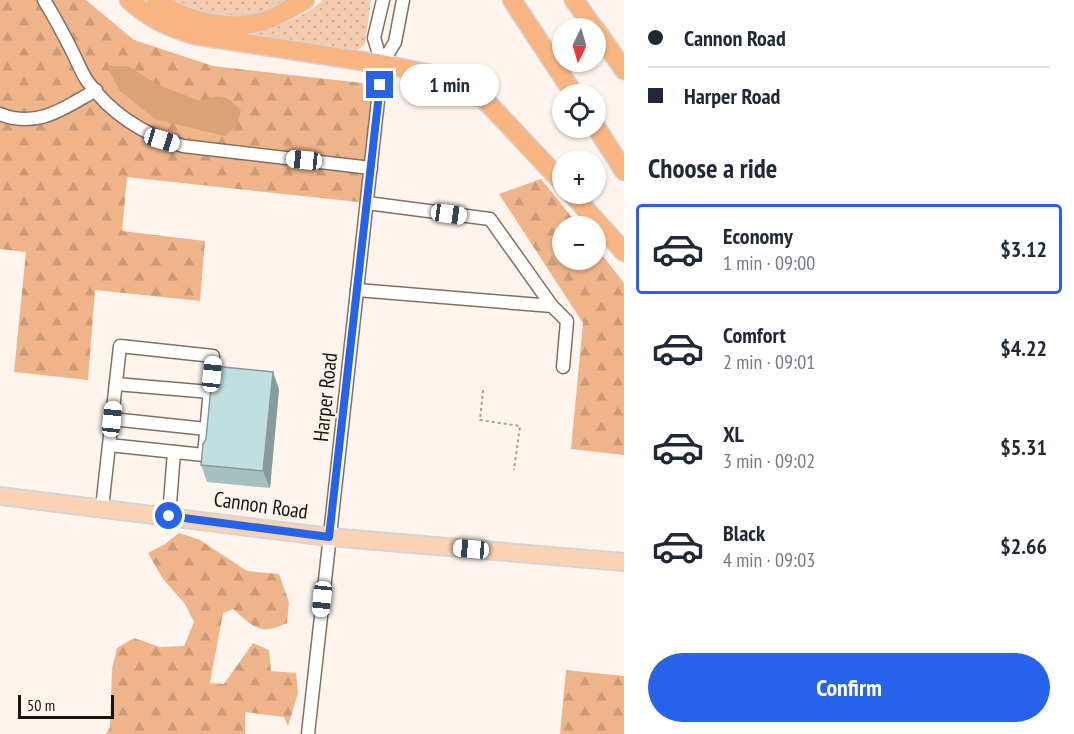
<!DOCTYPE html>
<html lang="en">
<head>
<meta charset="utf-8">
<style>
  body { margin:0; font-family:"PT Sans Narrow",sans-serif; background:#f2f2f3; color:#1f2937; height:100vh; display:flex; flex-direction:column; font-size:22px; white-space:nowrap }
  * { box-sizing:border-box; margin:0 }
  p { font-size:20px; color:#747a83 }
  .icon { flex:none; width:33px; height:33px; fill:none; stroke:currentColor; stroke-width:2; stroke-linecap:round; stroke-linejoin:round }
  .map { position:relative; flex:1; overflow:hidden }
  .side { display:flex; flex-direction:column; background:#fff; width:450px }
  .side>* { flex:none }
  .banner { display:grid; align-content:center; height:132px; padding:0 24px; background:#fff }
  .needle { width:39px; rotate:185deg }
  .tools { position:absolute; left:552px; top:18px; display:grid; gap:12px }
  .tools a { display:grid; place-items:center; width:54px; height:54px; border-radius:50%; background:#fff; box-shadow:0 2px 4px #0004; font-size:30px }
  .scale { position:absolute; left:18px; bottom:15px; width:96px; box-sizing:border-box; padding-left:6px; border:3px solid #19120d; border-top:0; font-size:16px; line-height:21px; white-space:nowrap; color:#19120d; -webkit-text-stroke:4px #fdf4ee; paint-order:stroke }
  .end { position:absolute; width:27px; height:27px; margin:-14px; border:8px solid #2563eb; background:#fff; box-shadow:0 0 0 3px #fff }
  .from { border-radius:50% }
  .bubble { position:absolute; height:42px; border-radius:21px; background:#fff; box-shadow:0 2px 4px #0004; font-size:20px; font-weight:700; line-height:42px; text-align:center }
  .car { position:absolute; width:18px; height:36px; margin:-18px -9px; border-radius:8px; box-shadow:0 0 4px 2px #0007; background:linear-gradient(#fff 24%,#345 0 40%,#fff 0 76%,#345 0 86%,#fff 0) }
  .banner b { display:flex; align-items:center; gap:21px; height:57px; font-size:22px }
  .banner b+b { border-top:2px solid #e0e1e3 }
  .banner i { width:15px; height:15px; background:#1f2937 }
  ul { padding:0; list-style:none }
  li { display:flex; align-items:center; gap:18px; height:90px; margin:0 12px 9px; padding:0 12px; border:3px solid transparent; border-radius:6px }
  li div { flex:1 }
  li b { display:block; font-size:22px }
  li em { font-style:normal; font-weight:700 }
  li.selected { border-color:#2563eb }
  li>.icon { width:54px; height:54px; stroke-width:1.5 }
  h2 { padding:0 24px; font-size:27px; line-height:72px }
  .button { display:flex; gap:12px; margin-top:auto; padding:12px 24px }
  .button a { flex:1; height:69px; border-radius:36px; background:#2563eb; color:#fff; font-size:24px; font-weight:700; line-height:69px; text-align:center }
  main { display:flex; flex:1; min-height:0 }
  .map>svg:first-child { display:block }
  .grass { fill:url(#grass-dots) }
  .forest { fill:url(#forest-firs) }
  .water { fill:#dba177 }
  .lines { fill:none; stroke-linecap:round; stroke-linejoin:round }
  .minor-casing { stroke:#837062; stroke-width:15 }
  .major-casing { stroke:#d6d4d3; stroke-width:20 }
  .highway-casing { stroke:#d6d4d3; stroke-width:21 }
  .path { stroke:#a89f9a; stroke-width:2; stroke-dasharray:3 3; stroke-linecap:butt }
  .minor { stroke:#fff; stroke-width:12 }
  .major { stroke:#fbd2b3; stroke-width:16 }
  .highway { stroke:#f8b481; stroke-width:18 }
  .wall { fill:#a5c0bf }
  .shaded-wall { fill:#869c9b }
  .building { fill:#c0dfde; stroke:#869c9b; stroke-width:1.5 }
  .route { stroke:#2563eb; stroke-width:8 }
  .labels { text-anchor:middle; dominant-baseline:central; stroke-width:4.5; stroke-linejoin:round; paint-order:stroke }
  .street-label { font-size:21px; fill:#19120d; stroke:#fdf4ee }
</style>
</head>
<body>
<main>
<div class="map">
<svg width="624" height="734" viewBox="0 0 624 734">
  <defs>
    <pattern id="grass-dots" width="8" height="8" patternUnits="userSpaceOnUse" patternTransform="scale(1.5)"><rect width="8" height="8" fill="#f4cbaf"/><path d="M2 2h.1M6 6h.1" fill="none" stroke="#d1ad95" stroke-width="1.8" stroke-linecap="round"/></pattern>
    <pattern id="forest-firs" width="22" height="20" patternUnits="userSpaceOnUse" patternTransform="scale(1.5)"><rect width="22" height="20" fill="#efb48a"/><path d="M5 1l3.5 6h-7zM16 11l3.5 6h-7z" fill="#cc9a76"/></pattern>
  </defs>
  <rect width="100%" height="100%" fill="#fdf4ee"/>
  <g class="grass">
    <path d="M163,0H292L269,14L225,19Z"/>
    <path d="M323,0H371L365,44L357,51H333L248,39V33C275,27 302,19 323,0Z"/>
  </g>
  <g class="forest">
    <path d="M0,0H86L134,40L213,66L380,85L367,203L127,177L122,231L205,241L200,301L95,290L88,380L14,372L26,252L0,249Z"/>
    <path d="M541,179L579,226H562V260H596V247L624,283V455L571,449L583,323L499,194Z"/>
    <path d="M179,533L200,540L247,571L279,574L289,602L287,623C259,636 254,627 233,609L223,613L210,683L224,684L253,643L269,650L271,671L296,673L298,693L288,726L284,717L245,712V734H106L110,727L112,669L117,648L134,638L160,647L184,646L194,622L185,604L163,579L148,553L165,544Z"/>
    <path d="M566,670L624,676V734H560Z"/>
  </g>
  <path class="water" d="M107,66H128L158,85L200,101C221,94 225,94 241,111L237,125L225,136L155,119L120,91Z"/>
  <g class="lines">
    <g class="minor-casing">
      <g id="minor">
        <path d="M44,0C55,18 64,35 73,53C78,63 82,74 88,82C112,115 145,135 183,146L371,168"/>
        <path d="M382,64L395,42L403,0"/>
        <path d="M0,114C38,129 64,108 96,90"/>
        <path d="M357,290L552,306L490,219L367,203"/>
        <path d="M552,306L567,321L563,367"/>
        <path d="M116,384L210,392"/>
        <path d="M112,419L206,429"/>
        <path d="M102,508L120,346L213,356L204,455L109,445"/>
        <path d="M169,516L174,452"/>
        <path d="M308,734L382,64L374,38L383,0"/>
      </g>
    </g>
    <g class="major-casing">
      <path id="major" d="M0,496L329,537L624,562"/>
    </g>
    <g class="highway-casing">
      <g id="highway">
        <path d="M129,0C149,18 168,27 194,35L382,64L431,74L485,100L562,182"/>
        <path d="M156,0C187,22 234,34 272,18C283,13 294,6 305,0"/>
        <path d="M512,0L574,94"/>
        <path d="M574,0L594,28"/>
        <path d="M596,30L624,70"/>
        <path d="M596,127L624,171"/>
        <path d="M572,194L624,252"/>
      </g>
    </g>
    <path class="path" d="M483,390L480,420L520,426L514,470"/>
    <use href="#minor" class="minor"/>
    <use href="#major" class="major"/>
    <use href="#highway" class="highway"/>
  </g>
  <path class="wall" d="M279,389L270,488L207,482L201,465Z"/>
  <path class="shaded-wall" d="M273,372L279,389L270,488L263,471Z"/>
  <path class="building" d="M213,366L273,372L263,471L201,465L203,444L206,439Z"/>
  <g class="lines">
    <path class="route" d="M169,516L329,537L380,85"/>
  </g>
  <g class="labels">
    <g class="street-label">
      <text transform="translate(325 397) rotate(-84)">Harper Road</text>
      <text transform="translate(261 505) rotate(8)">Cannon Road</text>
    </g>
  </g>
</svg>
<div class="tools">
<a><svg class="needle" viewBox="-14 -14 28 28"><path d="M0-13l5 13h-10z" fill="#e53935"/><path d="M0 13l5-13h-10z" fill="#747a83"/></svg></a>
<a><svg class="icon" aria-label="locate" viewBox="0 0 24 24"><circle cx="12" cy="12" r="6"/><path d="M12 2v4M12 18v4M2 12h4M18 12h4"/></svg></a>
<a>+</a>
<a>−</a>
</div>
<div class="scale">50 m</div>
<i class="end from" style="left:169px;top:516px"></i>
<i class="end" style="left:380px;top:85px"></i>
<div class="bubble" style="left:400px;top:64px;width:99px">1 min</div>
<i class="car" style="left:162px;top:140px;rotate:107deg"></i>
<i class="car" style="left:304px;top:160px;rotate:276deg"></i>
<i class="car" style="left:449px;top:214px;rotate:98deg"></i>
<i class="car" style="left:212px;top:374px;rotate:6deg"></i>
<i class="car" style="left:112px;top:419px;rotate:6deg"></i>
<i class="car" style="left:471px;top:549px;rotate:275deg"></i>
<i class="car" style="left:322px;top:599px;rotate:186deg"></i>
</div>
<section class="side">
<div class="banner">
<b><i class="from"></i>Cannon Road</b>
<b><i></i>Harper Road</b>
</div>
<h2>Choose a ride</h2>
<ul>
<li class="selected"><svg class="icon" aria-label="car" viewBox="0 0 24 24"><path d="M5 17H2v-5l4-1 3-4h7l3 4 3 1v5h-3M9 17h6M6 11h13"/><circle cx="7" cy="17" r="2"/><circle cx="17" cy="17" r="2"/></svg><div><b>Economy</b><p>1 min · 09:00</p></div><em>$3.12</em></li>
<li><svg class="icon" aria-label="car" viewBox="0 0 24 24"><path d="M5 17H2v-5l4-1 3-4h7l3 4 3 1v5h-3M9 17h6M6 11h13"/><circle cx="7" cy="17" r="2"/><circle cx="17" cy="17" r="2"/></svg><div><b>Comfort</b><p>2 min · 09:01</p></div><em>$4.22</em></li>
<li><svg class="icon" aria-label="car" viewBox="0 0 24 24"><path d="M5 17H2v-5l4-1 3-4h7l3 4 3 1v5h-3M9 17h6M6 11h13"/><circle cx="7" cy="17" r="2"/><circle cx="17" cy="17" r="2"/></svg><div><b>XL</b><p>3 min · 09:02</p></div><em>$5.31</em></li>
<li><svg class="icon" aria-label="car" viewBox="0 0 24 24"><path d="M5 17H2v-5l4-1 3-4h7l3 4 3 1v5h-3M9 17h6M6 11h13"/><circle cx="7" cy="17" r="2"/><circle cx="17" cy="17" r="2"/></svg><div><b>Black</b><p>4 min · 09:03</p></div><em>$2.66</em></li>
</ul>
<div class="button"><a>Confirm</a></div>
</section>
</main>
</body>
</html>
